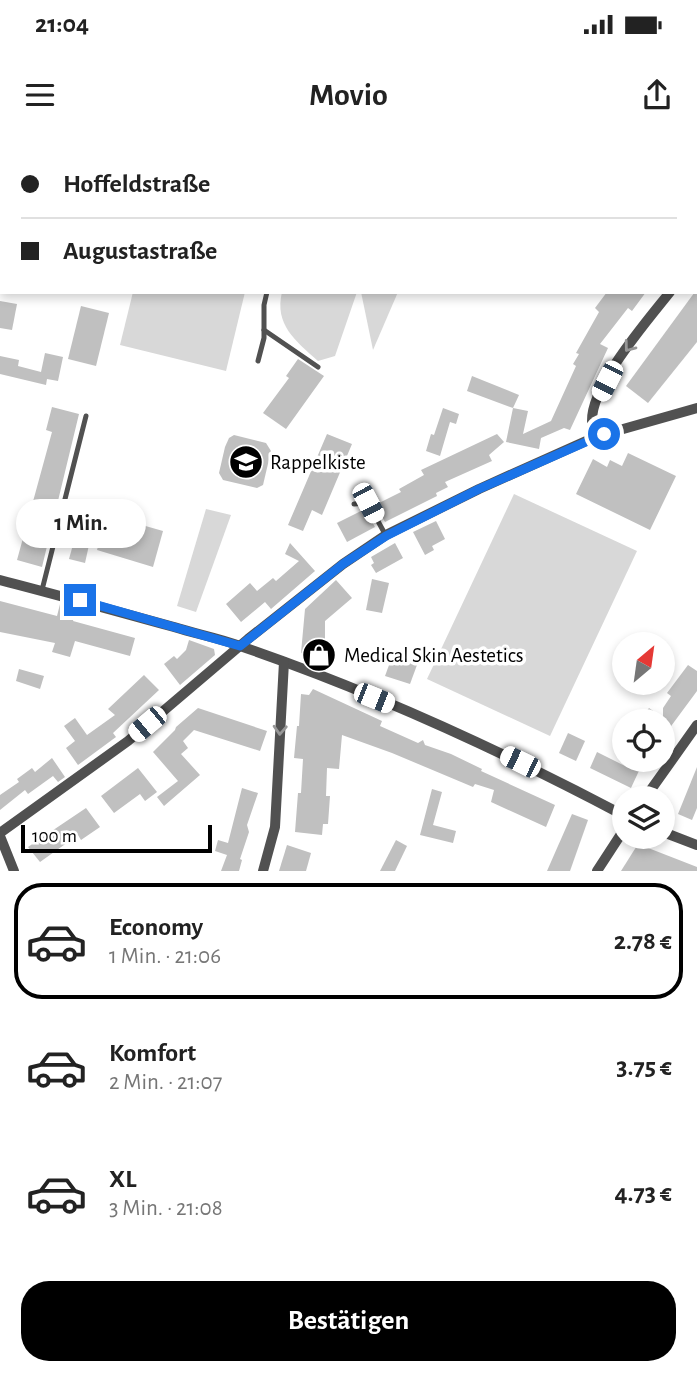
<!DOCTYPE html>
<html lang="de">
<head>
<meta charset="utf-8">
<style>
  body { margin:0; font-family:"Alegreya Sans",sans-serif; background:#f6f6f6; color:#222; height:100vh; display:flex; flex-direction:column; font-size:26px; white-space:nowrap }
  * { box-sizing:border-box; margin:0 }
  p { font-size:23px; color:#767676 }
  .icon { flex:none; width:38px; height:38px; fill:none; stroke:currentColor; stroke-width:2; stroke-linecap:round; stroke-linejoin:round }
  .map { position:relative; height:731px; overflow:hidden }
  .side { display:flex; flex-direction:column; background:#fff; flex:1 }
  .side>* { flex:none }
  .banner { position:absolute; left:0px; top:0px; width:698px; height:154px; box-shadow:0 4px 10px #0003; display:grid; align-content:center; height:154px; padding:0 21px; background:#fff }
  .needle { width:46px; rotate:29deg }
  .fabs { position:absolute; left:612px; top:492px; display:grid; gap:14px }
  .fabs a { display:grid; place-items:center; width:63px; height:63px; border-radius:50%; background:#fff; box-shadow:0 4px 10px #0003; font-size:35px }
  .scale { position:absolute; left:21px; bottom:18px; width:191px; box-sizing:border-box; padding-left:7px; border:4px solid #000; border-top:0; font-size:19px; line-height:24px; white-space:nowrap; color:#000; -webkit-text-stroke:5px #fff; paint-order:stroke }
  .end { position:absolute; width:32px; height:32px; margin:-16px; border:9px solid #1a73e8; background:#fff; box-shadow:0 0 0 4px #fff }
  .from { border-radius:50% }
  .bubble { position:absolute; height:49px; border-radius:24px; background:#fff; box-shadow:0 4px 10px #0003; font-size:23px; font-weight:700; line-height:49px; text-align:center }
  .car { position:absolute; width:21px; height:42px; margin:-21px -10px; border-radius:9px; box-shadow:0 0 5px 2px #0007; background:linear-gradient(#fff 24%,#345 0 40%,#fff 0 76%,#345 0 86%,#fff 0) }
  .banner b { display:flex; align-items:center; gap:24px; height:66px; font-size:26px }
  .banner b+b { border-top:2px solid #e0e0e0 }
  .banner i { width:18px; height:18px; background:#222 }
  ul { padding:12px 0 0; list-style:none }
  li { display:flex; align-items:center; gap:21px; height:116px; margin:0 14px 10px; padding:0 7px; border:4px solid transparent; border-radius:28px }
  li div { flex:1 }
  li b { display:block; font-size:26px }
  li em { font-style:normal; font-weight:700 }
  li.selected { border-color:#000 }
  li>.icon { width:63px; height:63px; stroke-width:1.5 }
  .button { display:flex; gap:14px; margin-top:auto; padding:14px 21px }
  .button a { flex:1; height:80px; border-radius:28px; background:#000; color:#fff; font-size:28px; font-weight:700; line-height:80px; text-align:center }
  .status { display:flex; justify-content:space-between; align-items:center; height:49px; padding:0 35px; background:#fff; direction:ltr }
  .status svg { height:19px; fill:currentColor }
  header { display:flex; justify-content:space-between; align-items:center; height:91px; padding:0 21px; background:#fff; font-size:32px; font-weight:700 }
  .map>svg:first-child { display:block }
  .green { fill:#d8d8d8 }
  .building { fill:#c0c0c0 }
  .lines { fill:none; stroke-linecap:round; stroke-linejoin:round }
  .service { stroke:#515151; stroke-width:5 }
  .minor { stroke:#515151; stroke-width:10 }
  .oneway { stroke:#979797 }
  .route { stroke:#1a73e8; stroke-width:9 }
  .labels { text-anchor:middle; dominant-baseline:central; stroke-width:7; stroke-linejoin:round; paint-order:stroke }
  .poi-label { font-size:21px; fill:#000; stroke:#fff; text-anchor:start }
</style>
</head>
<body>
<div class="status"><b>21:04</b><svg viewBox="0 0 49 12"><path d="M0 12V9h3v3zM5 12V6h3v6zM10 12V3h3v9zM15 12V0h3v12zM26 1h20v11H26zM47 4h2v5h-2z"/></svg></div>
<header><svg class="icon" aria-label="menu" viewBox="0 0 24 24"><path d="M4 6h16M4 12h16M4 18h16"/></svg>Movio<svg class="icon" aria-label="share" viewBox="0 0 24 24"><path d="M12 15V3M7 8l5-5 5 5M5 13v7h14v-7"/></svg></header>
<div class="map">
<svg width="697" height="731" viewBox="0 0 697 731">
  <rect width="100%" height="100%" fill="#fff"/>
  <g class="green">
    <path d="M133,152H245L226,231L120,205Z"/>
    <path d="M282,152H357L335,216L318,221C296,201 274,185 282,152Z"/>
    <path d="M361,152H398L373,210Z"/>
    <path d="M514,354L637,411L550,596L427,539Z"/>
    <path d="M206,369L231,375L196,472L177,466Z"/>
  </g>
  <g class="building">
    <path d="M697,149V202L648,263L626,246Z"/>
    <path d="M607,152H646L632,171L628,168L600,204L608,208L570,290L564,288L541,298L539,309L506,302L513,268L528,271L523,294L551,281L576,226L573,224L579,214L576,213L599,172L595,168Z"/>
    <path d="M0,161L17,164L12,190L0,188Z"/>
    <path d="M81,166L109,173L96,226L68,219Z"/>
    <path d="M45,213L63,217L58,241L47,239L46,245L0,234V216L19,220L18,226L41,232Z"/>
    <path d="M298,219L324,236L286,289L263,273L289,238L286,236Z"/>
    <path d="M472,236L519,255L513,268L467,251Z"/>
    <path d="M52,267L79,274L42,427L17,420L52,292L46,290Z"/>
    <path d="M443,268L459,274L456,284L450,282L440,316L426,311L431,294L434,295Z"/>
    <path d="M327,294L352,304L322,375L312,370L303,391L288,385Z"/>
    <path d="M497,294L504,302L489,315L492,321L445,342L448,347L436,353L437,356L385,382L375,365L401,352L399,349L424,335L421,330Z"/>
    <path d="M234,295L266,303L271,311L263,345L257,348L223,340L219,333L225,307L229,298Z"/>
    <path d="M628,313L676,336L650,390L576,354L593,319L607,327L610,320L622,326Z"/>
    <path d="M365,369L375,387L347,402L337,383Z"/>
    <path d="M107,375L163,391L153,427L97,410Z"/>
    <path d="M436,381L445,399L432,406L434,410L425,415L413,392Z"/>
    <path d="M74,401L89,405L85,423L69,419Z"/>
    <path d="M290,403L315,431L271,469L265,462L241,482L226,464L250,443L257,451L273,438L276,441L299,421L285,414Z"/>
    <path d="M395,403L403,418L376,433L371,425L374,423L371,417Z"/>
    <path d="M372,439L389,443L382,473L366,470Z"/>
    <path d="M336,440L352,458L325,481V501L328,503L320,519L301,513L305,469Z"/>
    <path d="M0,461L57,476L60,464L76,469L73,481L135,498L130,516L75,501L70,517L52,512L55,503L0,492Z"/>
    <path d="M189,500L214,509L215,515L180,545L164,524L174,516L177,519L186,510Z"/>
    <path d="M392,517L417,525L410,544L385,536Z"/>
    <path d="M688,525L697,531V551L663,597V581H650L643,576L649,568L663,578V568L671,556L667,553Z"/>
    <path d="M19,529L44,536L40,549L16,541Z"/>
    <path d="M144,535L159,550L113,593L116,597L78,625L66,608L75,601L64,586L75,578L87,595L115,575L108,569Z"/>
    <path d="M313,549L382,581L380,586L418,603L423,600L425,605L451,614L482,629L481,631L555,665L546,687L491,662L494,650L475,644L473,647L392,613L342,595L339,629L327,628L326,656H330L328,684H323L322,695L295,692L298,653H301L303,619L294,618L297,586H299L301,554L309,555Z"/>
    <path d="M198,568L267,591L260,611L194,590L183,601L188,608L181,614L200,635L164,666L157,657L178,641L153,612L175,590L176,587Z"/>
    <path d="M568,593L585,601L576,621L559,613Z"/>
    <path d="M597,612L629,628L632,620H644L631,648L590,628Z"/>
    <path d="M52,618L65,637L58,642L53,636L28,654L25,650L0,670V655L19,642L17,639L32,628L35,632Z"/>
    <path d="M697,627V668L692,680L678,674Z"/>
    <path d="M138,628L157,652L145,661L140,654L114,673L101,656Z"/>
    <path d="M242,648L258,653L247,685L249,692L240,719L242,720L239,731H221L227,715L215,711L218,700L228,703Z"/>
    <path d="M432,649L442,652L433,685L456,691L453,703L420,695Z"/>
    <path d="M86,668L100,687L81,700L78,695L40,722L28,707Z"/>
    <path d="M572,674L588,680L570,731H547Z"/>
    <path d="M396,700L407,706L395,731H380Z"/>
    <path d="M638,704L697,727V731H621Z"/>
    <path d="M287,705L311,713L306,731H279Z"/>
  </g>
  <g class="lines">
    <g class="service">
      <path d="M299,2V0"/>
      <path d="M264,190L318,227"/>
      <path d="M258,221L264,198V165L267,152"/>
      <path d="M354,364L368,363L385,394"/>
      <path d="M42,450L86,276"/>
    </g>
    <g class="minor">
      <path d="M696,118L697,117"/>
      <path d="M595,297C594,292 592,286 592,281C591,245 648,180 670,152"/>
      <path d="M0,440C58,455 116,471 174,487C196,494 219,498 240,506C372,551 500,610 623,675"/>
      <path d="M645,658L697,585"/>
      <path d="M663,692L697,705"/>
      <path d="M0,693L128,601L248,499L343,424L386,395L479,349L595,297L697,268"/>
      <path d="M0,696L14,731"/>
      <path d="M263,731L275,687L284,522"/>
      <path d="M597,731L625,688"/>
    </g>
  </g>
  <defs><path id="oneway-chevron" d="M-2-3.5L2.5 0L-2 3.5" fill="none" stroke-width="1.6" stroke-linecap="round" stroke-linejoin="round" transform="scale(1.75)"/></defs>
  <g class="oneway">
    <use href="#oneway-chevron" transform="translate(629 207) rotate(127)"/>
    <use href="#oneway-chevron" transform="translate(280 590) rotate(93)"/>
  </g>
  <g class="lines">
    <path class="route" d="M80,460L240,506L343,424L386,396L479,349L604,294"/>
  </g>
  <defs>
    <g id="school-disc" transform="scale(1.75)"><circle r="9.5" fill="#000" stroke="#fff"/><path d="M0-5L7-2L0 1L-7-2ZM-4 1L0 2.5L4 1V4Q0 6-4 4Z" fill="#fff"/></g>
    <g id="shop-disc" transform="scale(1.75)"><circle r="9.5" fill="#000" stroke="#fff"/><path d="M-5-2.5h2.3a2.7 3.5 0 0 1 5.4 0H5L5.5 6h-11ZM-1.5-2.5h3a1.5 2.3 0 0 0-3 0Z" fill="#fff"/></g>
  </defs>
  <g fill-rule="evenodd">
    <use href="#school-disc" x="246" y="322"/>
    <use href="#shop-disc" x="319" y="515"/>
  </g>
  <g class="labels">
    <g class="poi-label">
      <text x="270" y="322">Rappelkiste</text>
      <text x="344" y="515">Medical Skin Aestetics</text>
    </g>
  </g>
</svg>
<div class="fabs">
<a><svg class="needle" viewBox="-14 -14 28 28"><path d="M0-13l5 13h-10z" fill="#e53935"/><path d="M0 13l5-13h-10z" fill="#767676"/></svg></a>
<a><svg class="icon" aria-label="locate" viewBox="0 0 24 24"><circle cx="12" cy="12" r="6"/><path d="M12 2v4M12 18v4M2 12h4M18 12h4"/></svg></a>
<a><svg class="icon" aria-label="layers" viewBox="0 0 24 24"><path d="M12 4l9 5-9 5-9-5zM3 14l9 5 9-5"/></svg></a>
</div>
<div class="scale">100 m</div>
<i class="end from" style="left:604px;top:294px"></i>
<i class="end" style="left:80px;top:460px"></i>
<div class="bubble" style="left:16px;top:359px;width:130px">1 Min.</div>
<i class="car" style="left:607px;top:241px;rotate:207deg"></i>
<i class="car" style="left:368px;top:363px;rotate:152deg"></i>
<i class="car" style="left:374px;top:558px;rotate:112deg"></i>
<i class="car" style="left:147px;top:584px;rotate:230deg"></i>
<i class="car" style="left:520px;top:622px;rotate:296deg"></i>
<div class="banner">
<b><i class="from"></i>Hoffeldstraße</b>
<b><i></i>Augustastraße</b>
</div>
</div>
<section class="side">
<ul>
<li class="selected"><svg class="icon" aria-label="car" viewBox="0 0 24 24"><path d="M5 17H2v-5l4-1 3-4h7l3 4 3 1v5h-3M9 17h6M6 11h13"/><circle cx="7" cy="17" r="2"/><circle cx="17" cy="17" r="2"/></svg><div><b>Economy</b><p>1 Min. · 21:06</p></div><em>2.78 €</em></li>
<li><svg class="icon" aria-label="car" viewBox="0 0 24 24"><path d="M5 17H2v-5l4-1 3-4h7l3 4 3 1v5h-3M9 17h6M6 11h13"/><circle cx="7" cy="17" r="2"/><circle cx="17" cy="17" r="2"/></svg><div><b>Komfort</b><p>2 Min. · 21:07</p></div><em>3.75 €</em></li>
<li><svg class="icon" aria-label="car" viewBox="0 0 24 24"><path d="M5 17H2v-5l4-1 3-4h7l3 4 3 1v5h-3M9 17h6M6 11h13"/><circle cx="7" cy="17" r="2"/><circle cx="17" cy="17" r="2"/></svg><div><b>XL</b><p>3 Min. · 21:08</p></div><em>4.73 €</em></li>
</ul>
<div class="button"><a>Bestätigen</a></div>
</section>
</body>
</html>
